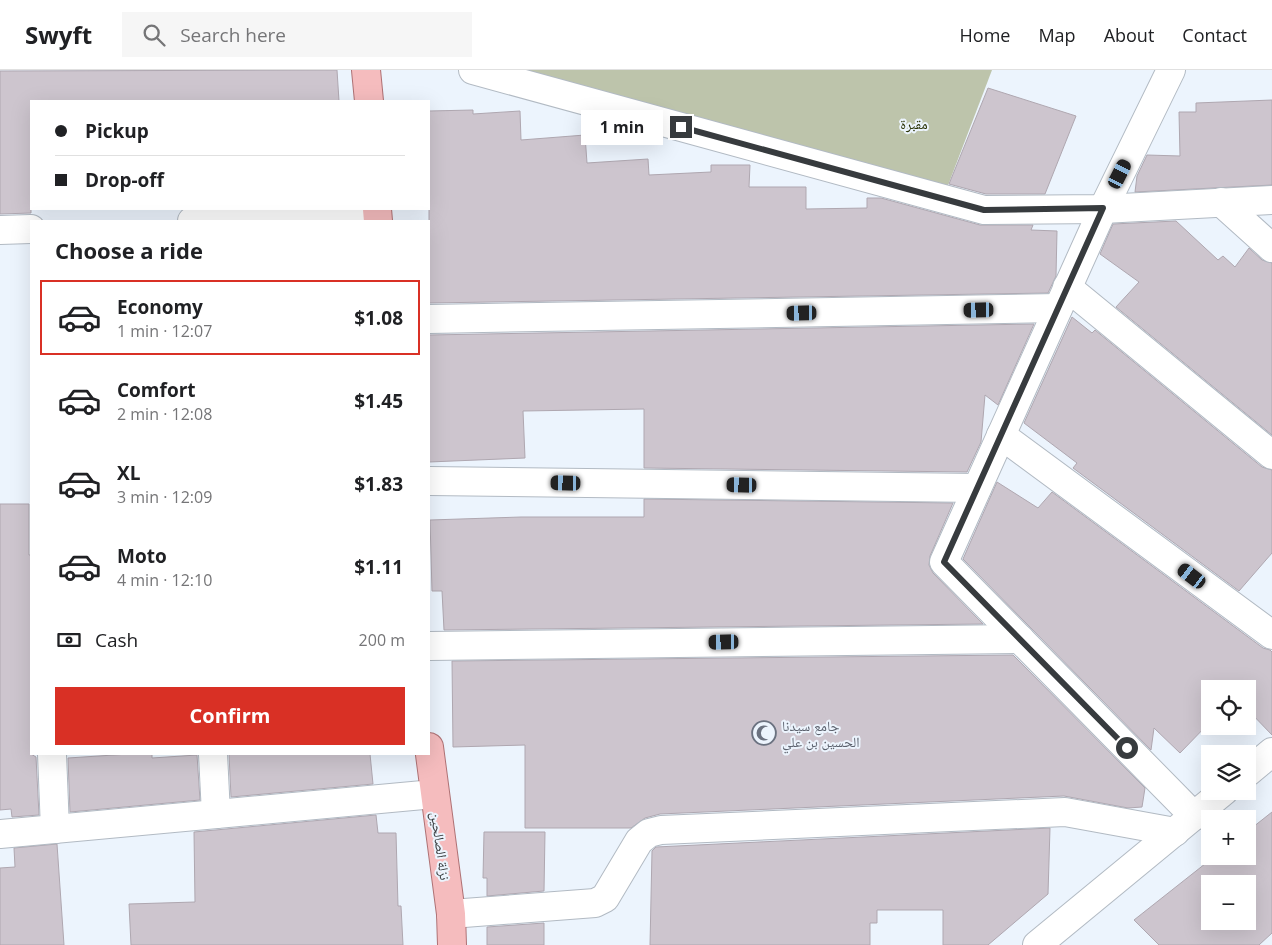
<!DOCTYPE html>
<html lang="en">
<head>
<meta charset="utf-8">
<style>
  body { margin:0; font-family:"Open Sans","Noto Naskh Arabic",sans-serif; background:#f6f6f6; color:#202124; height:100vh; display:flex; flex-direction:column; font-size:19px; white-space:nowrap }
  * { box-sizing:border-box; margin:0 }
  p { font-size:16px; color:#757577 }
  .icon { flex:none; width:28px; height:28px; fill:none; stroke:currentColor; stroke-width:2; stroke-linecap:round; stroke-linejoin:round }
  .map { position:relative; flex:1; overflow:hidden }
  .drawer { position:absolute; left:30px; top:150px; width:400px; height:535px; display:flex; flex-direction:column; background:#fff; border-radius:0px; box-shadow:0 5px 20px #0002 }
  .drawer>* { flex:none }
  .hud { position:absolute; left:30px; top:30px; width:400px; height:110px; border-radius:0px; box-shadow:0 5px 20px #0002; display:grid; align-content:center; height:110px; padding:0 25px; background:#fff }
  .fabs { position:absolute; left:1201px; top:610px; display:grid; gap:10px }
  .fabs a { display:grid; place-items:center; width:55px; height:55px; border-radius:0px; background:#fff; box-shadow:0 5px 20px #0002; font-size:25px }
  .end { position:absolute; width:22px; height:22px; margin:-11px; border:6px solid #373b3e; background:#fff; box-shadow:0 0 0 2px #fff }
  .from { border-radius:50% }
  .bubble { position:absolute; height:35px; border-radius:0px; background:#fff; box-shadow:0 5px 20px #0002; font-size:16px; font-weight:700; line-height:35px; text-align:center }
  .car { position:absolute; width:15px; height:30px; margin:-15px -8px; border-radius:6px; box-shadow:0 0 4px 1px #0007; background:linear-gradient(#222 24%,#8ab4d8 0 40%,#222 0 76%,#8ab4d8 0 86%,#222 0) }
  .hud b { display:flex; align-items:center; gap:18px; height:48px; font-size:19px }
  .hud b+b { border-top:1px solid #e0e0e0 }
  .hud i { width:12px; height:12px; background:#202124 }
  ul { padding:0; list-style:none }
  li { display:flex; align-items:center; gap:15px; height:75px; margin:0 10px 8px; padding:0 15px; border:2px solid transparent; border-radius:0px }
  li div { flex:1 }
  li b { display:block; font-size:19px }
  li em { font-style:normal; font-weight:700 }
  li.selected { border-color:#d93025 }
  li>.icon { width:45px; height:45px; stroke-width:1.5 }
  h2 { padding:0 25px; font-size:22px; line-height:60px }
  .pay { display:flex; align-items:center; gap:12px; height:55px; padding:0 25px; font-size:19px }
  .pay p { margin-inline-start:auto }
  .primary-button { display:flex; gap:10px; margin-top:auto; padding:10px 25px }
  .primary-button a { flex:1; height:58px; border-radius:0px; background:#d93025; color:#fff; font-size:20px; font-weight:700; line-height:58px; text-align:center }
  header { display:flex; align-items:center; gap:30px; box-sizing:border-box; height:70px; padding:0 25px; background:#fff; border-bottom:1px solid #e0e0e0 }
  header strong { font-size:24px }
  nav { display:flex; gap:28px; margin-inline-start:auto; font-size:18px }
  .search { width:350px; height:45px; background:#f6f6f6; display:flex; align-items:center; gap:12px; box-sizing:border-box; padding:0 18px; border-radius:0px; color:#757577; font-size:19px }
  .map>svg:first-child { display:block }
  .green { fill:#bdc4ab }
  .building { fill:#cdc5ce; stroke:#afa7b0; fill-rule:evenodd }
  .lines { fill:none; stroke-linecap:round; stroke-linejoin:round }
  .minor-casing { stroke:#b2bac3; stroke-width:30 }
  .major-casing { stroke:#af7275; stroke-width:30 }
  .minor { stroke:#fff; stroke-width:28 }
  .major { stroke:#f5bcbe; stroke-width:28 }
  .route { stroke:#373b3e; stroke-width:6 }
  .labels { text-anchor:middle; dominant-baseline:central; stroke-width:4; stroke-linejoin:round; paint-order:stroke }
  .park-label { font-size:14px; fill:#262f00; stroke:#ecf4fd }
  .worship-label { font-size:14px; fill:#5b616d; stroke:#ecf4fd; text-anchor:start }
  .street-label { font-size:14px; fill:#373b3e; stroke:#ecf4fd }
</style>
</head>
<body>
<header>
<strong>Swyft</strong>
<div class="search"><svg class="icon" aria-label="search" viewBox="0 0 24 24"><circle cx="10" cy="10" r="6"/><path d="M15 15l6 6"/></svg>Search here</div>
<nav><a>Home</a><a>Map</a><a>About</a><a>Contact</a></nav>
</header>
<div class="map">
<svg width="1272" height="875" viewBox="0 0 1272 875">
  <rect width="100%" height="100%" fill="#ecf4fd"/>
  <path class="green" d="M527,0H992L947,118Z"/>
  <g class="building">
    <path d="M337,0L339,31H31V143L0,144V1Z"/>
    <path d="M988,18L1076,46L1045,124H986L949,114Z"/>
    <path d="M1272,30V115L1135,122L1137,106L1147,85L1180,86L1179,42H1196V33Z"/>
    <path d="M473,40V44L520,41L521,70L585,65L587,93L648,89L649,105L711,102V95H750L749,117H806V139L867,138V128H881L980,155H1033L1031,160L1057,161L1056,206L1048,223L429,233V41Z"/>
    <path d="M1176,151L1218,190L1223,186L1235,197L1249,178L1262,190L1272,193V365L1116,237L1139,212L1100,184L1113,154Z"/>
    <path d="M1072,247L1092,263L1095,260L1262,397L1272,400V483L1239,521L1073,398L1077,393L1024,353Z"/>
    <path d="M1034,254L998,335L985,325L981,372L967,402L644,398V339L523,341L525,388L429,392V265Z"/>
    <path d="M997,412L1038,438L1052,422L1263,578L1270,580L1272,582V665L1248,640V619H1210V652L1180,683L1154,658L1151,680L963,489Z"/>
    <path d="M644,429L953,433L930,486L929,495L933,503L983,554L444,560L442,521H432L430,450L521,447H644Z"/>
    <path d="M0,434H29V485H31V684L36,687L39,745L12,747L11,739L0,740Z"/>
    <path d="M1013,585L1145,718L1142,737L1128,738L1064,726L660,744L645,748L631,758H525V675L453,677L452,591Z"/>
    <path d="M129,684H152V688L197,685L200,730L70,742L68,688Z"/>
    <path d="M229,684H370L373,714L231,727Z"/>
    <path d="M1272,742V863L1259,875H1159L1134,850L1215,786H1248V761ZM1210,814H1248V851H1210Z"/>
    <path d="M376,745L378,763H396L398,836H401L403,875H131L129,834L195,832L194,762Z"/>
    <path d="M1050,758L1048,824L988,875H943V840H877V853H870V875H650L652,781L656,777Z"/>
    <path d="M484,762H545L544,821L487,826V808H483Z"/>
    <path d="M57,774L64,875H0V798L15,797L14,778Z"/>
    <path d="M544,853V875H487V857Z"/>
  </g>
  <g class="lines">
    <g class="minor-casing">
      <g id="minor">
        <path d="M473,0L984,140L1103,139L1272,130"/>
        <path d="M1171,0L1103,139L944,492L1194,746"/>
        <path d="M1221,132L1272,178"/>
        <path d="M192,151L377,142"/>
        <path d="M0,160L31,159"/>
        <path d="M1067,217L1272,385"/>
        <path d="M429,249L1058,238"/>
        <path d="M1001,365L1272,565"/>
        <path d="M429,411L977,418"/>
        <path d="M429,576L1020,569"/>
        <path d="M52,684L55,759"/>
        <path d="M213,684L216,744"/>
        <path d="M1248,702L1272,682"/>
        <path d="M0,764L434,724"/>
        <path d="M451,844L595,833L605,828L639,771L649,763L661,760L1065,742L1175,762"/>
        <path d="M1037,875L1224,721"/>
      </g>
    </g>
    <g class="major-casing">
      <g id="major">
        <path d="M366,0L369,31"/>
        <path d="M377,139L378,151"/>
        <path d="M429,677L451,844L452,875"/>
      </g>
    </g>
    <use href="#minor" class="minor"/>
    <use href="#major" class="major"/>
  </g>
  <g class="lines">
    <path class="route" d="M681,57L984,140L1103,138L944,492L1127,678"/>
  </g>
  <defs>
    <g id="mosque-ring" transform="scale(1.25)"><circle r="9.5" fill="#ecf4fd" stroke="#6b7280" stroke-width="1.5"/><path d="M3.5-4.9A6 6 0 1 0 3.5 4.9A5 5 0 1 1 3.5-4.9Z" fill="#6b7280"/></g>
  </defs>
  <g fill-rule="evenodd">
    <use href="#mosque-ring" x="764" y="663"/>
  </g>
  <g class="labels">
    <g class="park-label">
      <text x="914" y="53">مقبرة</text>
    </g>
    <g class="worship-label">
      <text x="782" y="655">جامع سيدنا<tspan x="782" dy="16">الحسين بن علي</tspan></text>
    </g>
    <g class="street-label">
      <text transform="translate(441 776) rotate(82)">نزلة الصالحين</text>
    </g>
  </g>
</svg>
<div class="fabs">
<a><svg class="icon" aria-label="locate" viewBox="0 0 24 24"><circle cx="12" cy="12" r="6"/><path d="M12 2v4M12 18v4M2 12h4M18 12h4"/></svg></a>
<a><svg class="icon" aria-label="layers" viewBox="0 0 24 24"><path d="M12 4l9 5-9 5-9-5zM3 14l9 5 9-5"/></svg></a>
<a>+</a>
<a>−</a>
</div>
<i class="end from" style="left:1127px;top:678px"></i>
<i class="end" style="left:681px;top:57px"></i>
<div class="bubble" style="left:581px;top:40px;width:82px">1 min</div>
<i class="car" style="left:1120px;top:104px;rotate:27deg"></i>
<i class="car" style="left:979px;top:240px;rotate:269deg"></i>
<i class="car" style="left:802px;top:243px;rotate:269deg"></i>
<i class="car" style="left:566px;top:413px;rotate:271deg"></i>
<i class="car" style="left:742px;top:415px;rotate:271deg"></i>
<i class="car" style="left:1192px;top:506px;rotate:307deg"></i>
<i class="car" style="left:724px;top:572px;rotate:269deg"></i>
<div class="hud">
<b><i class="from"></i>Pickup</b>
<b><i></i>Drop-off</b>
</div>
<section class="drawer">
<h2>Choose a ride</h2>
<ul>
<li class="selected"><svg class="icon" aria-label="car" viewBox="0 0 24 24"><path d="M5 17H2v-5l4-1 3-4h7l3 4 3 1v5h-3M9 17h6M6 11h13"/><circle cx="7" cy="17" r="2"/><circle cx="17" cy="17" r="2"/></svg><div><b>Economy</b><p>1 min · 12:07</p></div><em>$1.08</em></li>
<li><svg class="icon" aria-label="car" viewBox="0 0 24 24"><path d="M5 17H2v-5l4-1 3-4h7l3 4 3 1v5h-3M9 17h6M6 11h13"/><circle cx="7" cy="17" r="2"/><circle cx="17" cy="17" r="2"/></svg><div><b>Comfort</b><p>2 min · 12:08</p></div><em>$1.45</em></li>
<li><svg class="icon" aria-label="car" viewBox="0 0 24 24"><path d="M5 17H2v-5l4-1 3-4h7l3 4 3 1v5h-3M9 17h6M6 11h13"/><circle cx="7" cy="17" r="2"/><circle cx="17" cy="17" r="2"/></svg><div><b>XL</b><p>3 min · 12:09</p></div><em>$1.83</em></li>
<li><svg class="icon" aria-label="car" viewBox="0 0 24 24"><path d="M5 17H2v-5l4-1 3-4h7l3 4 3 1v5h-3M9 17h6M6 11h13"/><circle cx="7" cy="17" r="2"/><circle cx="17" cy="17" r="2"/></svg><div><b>Moto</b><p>4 min · 12:10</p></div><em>$1.11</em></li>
</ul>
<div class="pay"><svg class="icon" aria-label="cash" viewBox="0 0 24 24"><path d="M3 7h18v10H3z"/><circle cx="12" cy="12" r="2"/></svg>Cash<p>200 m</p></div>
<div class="primary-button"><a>Confirm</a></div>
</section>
</div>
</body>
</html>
